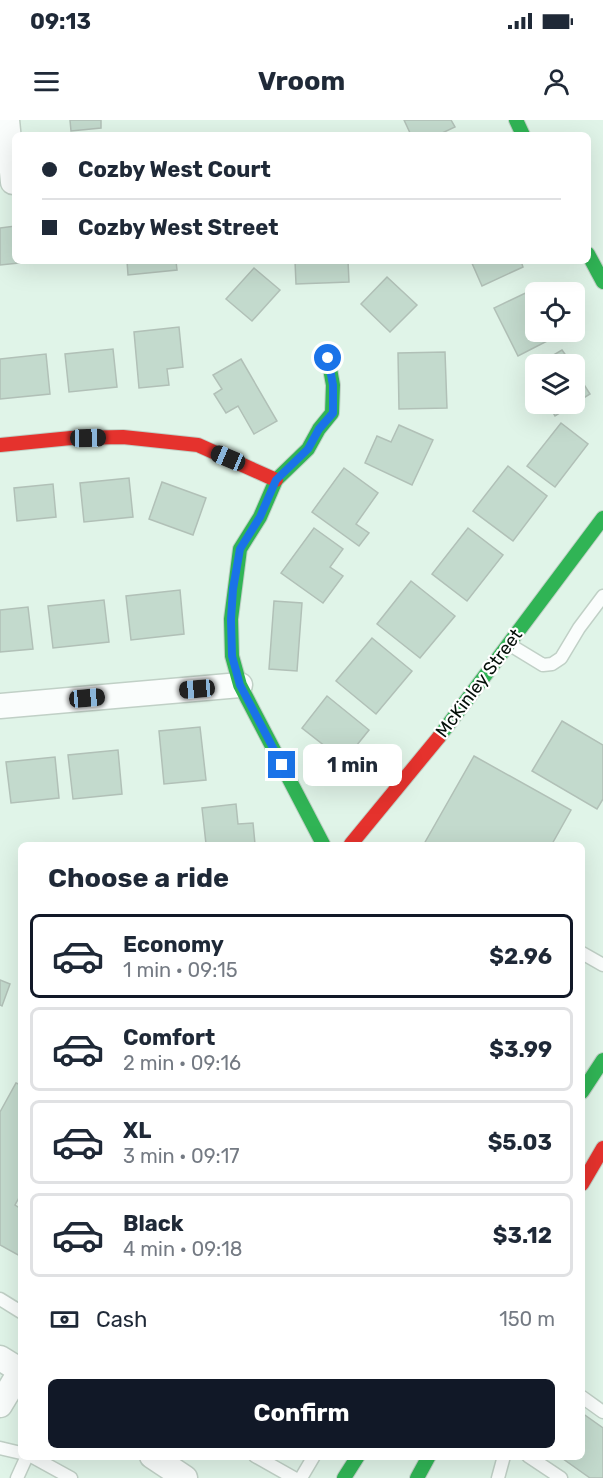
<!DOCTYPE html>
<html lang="en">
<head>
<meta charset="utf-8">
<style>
  body { margin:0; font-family:Rubik,sans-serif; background:#f2f2f3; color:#1f2937; height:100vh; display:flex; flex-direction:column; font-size:22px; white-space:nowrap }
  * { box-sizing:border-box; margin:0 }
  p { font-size:20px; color:#747a83 }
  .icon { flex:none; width:33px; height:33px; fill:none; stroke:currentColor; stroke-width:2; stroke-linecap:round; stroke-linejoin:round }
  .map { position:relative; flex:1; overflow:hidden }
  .panel { position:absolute; left:18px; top:722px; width:567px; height:618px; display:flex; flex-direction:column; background:#fff; border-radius:9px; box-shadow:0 6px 24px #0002 }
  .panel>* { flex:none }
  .top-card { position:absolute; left:12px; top:12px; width:579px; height:132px; border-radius:9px; box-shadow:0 6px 24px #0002; display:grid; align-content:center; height:132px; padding:0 30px; background:#fff }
  .fabs { position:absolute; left:525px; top:162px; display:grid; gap:12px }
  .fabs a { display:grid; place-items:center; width:60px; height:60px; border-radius:9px; background:#fff; box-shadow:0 6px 24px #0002; font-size:30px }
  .end { position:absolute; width:27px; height:27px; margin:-14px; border:8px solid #1a73e8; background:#fff; box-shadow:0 0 0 3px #fff }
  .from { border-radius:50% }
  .bubble { position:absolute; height:42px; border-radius:9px; background:#fff; box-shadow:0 6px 24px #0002; font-size:20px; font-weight:700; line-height:42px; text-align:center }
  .car { position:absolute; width:18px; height:36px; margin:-18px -9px; border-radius:8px; box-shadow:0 0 4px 2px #0007; background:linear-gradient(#222 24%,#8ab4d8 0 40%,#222 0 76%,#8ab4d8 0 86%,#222 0) }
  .top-card b { display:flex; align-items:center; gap:21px; height:57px; font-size:22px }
  .top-card b+b { border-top:2px solid #e0e1e3 }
  .top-card i { width:15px; height:15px; background:#1f2937 }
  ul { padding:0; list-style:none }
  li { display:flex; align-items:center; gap:18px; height:84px; margin:0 12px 9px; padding:0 18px; border:3px solid #e0e1e3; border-radius:9px }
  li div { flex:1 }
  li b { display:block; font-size:22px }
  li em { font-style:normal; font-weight:700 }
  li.active { border-color:#111827 }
  li>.icon { width:54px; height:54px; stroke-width:1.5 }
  h2 { padding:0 30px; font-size:27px; line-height:72px }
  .pay { display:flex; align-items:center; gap:15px; height:66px; padding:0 30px; font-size:22px }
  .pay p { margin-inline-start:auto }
  .action { display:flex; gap:12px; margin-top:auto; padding:12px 30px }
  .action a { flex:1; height:69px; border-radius:9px; background:#111827; color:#fff; font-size:24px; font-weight:700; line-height:69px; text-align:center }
  .status { display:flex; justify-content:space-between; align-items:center; height:42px; padding:0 30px; background:#fff; direction:ltr }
  .status svg { height:16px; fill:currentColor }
  header { display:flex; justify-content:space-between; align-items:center; height:78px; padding:0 30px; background:#fff; font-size:27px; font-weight:700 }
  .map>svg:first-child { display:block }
  .building { fill:#c3dacd; stroke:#b1c0b7; stroke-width:1.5 }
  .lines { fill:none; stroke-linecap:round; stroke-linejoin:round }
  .lane-casing { stroke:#c0d0c6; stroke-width:15 }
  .street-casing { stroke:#c0d0c6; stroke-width:27 }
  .fast-casing { stroke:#c0d0c6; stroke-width:16 }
  .jam-casing { stroke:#c0d0c6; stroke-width:16 }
  .lane { stroke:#fafdfc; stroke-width:12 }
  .street { stroke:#fafdfc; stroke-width:24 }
  .fast { stroke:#30b455; stroke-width:14 }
  .jam { stroke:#e5322d; stroke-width:14 }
  .route { stroke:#1a73e8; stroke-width:8 }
  .labels { text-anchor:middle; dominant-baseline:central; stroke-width:4.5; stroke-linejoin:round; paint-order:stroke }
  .street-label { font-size:18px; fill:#040f08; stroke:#fff }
</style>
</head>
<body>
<div class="status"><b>09:13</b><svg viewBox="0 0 49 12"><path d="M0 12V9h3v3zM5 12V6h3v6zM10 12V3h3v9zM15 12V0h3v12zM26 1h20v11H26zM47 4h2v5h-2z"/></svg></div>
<header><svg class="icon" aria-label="menu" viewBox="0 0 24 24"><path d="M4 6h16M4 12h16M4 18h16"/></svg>Vroom<svg class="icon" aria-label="person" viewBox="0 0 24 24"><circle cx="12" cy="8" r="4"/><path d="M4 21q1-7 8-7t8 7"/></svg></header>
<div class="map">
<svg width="603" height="1358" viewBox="0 0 603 1358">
  <rect width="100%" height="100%" fill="#e0f4e8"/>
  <g class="building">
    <path d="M70,0H101V8L71,11Z"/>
    <path d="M404,0H451L455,7L438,15H411Z"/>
    <path d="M15,106V141H38L0,145V108Z"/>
    <path d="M127,141H176L177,150L128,155Z"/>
    <path d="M295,141H348L349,162L296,164Z"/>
    <path d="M471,141H521L523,147L482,166Z"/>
    <path d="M254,148L280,170L252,201L226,179Z"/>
    <path d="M387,157L417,185L390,212L361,184Z"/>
    <path d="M536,168L538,172H536V212H557L559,215L518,236L494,188Z"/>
    <path d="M179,207L183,247L167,249L169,265L139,268L134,212Z"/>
    <path d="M113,229L117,267L69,272L65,234Z"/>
    <path d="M562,230L572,244H538Z"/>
    <path d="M445,232L447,288L399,289L398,233Z"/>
    <path d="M46,234L50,274L0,279V239Z"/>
    <path d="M241,239L277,301L254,314L238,286L226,293L214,274L222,269L213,255Z"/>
    <path d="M536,246V264L527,251Z"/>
    <path d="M574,249L590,274L555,296L548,284H574Z"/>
    <path d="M561,303L588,324L555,367L527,346Z"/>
    <path d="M399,305L433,320L412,365L365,343L377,316L391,322Z"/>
    <path d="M508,346L547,376L513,421L473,391Z"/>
    <path d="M344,348L378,373L356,404L369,413L359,426L312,392Z"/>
    <path d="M129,358L133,397L84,402L80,363Z"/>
    <path d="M162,362L206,378L193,415L149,399Z"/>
    <path d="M53,364L56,397L17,401L14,368Z"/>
    <path d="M314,408L343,429L330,447L343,456L323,483L281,453Z"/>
    <path d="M468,408L503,435L467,481L432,454Z"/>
    <path d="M411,461L455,496L420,538L377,504Z"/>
    <path d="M180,470L184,514L131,520L126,476Z"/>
    <path d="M104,480L109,522L53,528L48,486Z"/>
    <path d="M274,481L302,483L297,551L269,549Z"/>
    <path d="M28,487L33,529L0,532V490Z"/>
    <path d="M372,518L412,551L376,594L336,561Z"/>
    <path d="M327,576L369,610L344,641L302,608Z"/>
    <path d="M562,601L603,625V679L597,689L532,651Z"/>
    <path d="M200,607L206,660L164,664L159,611Z"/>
    <path d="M118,630L122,674L73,679L68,635Z"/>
    <path d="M474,636L571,690L552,724H424Z"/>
    <path d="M55,637L59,678L11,683L6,642Z"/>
    <path d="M236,684L238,704L253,703L255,724H206L202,688Z"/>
    <path d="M0,860L10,864L2,886L0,885Z"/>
    <path d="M16,963L21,965V1074L15,1085L21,1089L20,1136L0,1125V992Z"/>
    <path d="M582,1293L603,1308V1358H590L559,1336H582Z"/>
  </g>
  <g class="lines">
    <g class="lane-casing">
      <g id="lane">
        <path d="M510,525L543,545L552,544L561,538L579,508L603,476"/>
        <path d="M582,833L603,845"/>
        <path d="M0,1179L21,1192"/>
        <path d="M582,1277L603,1292"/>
        <path d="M0,1328L21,1333"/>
        <path d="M31,1336L71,1358"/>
        <path d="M255,1336L294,1358"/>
        <path d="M528,1336L561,1358"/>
        <path d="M17,1358L27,1336"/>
        <path d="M301,1358L314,1336"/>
        <path d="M498,1358L504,1336"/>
      </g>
    </g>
    <g class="street-casing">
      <g id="street">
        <path d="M7,0L13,62"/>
        <path d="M0,586L240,565"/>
        <path d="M0,1238L21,1251"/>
        <path d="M0,1285L21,1250"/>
        <path d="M152,1336L185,1358"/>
      </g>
    </g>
    <g class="fast-casing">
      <g id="fast">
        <path d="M516,0L523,15"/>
        <path d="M588,134L603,162"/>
        <path d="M439,617L603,398"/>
        <path d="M323,724L240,565L232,536L231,499L240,429L260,397L276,360L308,329L319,309L332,293L333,265L328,238"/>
        <path d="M582,972L603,940"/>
        <path d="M344,1358L358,1336"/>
        <path d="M417,1358L429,1336"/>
      </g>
    </g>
    <g class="jam-casing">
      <g id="jam">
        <path d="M0,325L71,318L123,317L198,325L276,360"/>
        <path d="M351,724L439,617"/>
        <path d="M582,1064L603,1028"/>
      </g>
    </g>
    <use href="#lane" class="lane"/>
    <use href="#street" class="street"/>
    <use href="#fast" class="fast"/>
    <use href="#jam" class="jam"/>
  </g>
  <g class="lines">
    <path class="route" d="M282,645L240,565L232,536L231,499L233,469L240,429L260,397L276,360L308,329L319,309L333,293V265L328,238"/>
  </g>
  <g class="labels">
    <g class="street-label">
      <text transform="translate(479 563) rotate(-53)">McKinley Street</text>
    </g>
  </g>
</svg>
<div class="fabs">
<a><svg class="icon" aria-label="locate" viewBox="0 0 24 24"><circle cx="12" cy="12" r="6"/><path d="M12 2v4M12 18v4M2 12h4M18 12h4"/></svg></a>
<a><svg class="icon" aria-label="layers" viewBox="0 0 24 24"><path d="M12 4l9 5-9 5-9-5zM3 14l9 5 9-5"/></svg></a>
</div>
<i class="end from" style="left:328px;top:238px"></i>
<i class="end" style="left:282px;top:645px"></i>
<div class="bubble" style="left:303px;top:624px;width:99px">1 min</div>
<i class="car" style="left:88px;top:318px;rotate:89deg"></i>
<i class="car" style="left:228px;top:338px;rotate:293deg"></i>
<i class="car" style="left:197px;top:569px;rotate:265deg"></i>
<i class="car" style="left:87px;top:578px;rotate:85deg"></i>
<div class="top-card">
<b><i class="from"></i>Cozby West Court</b>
<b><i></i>Cozby West Street</b>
</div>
<section class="panel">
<h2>Choose a ride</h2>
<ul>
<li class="active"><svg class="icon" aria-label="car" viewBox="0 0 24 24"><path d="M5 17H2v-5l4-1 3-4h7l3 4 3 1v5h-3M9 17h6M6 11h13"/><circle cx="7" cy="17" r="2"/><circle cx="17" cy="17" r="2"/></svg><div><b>Economy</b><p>1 min · 09:15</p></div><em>$2.96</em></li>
<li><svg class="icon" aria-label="car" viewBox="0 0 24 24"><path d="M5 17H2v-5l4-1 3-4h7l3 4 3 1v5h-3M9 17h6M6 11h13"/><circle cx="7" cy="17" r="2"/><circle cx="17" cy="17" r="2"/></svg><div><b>Comfort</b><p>2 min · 09:16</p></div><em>$3.99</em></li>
<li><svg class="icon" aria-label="car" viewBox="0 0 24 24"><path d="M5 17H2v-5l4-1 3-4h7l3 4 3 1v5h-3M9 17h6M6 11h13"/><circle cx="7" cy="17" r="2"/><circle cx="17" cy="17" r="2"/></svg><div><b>XL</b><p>3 min · 09:17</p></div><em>$5.03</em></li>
<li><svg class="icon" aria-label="car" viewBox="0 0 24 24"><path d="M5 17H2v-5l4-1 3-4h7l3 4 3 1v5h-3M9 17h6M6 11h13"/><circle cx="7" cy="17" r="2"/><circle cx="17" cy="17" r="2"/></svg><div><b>Black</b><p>4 min · 09:18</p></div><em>$3.12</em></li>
</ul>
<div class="pay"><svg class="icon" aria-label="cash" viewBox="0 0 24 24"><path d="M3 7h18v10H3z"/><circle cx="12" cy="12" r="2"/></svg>Cash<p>150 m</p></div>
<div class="action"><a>Confirm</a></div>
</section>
</div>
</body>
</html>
